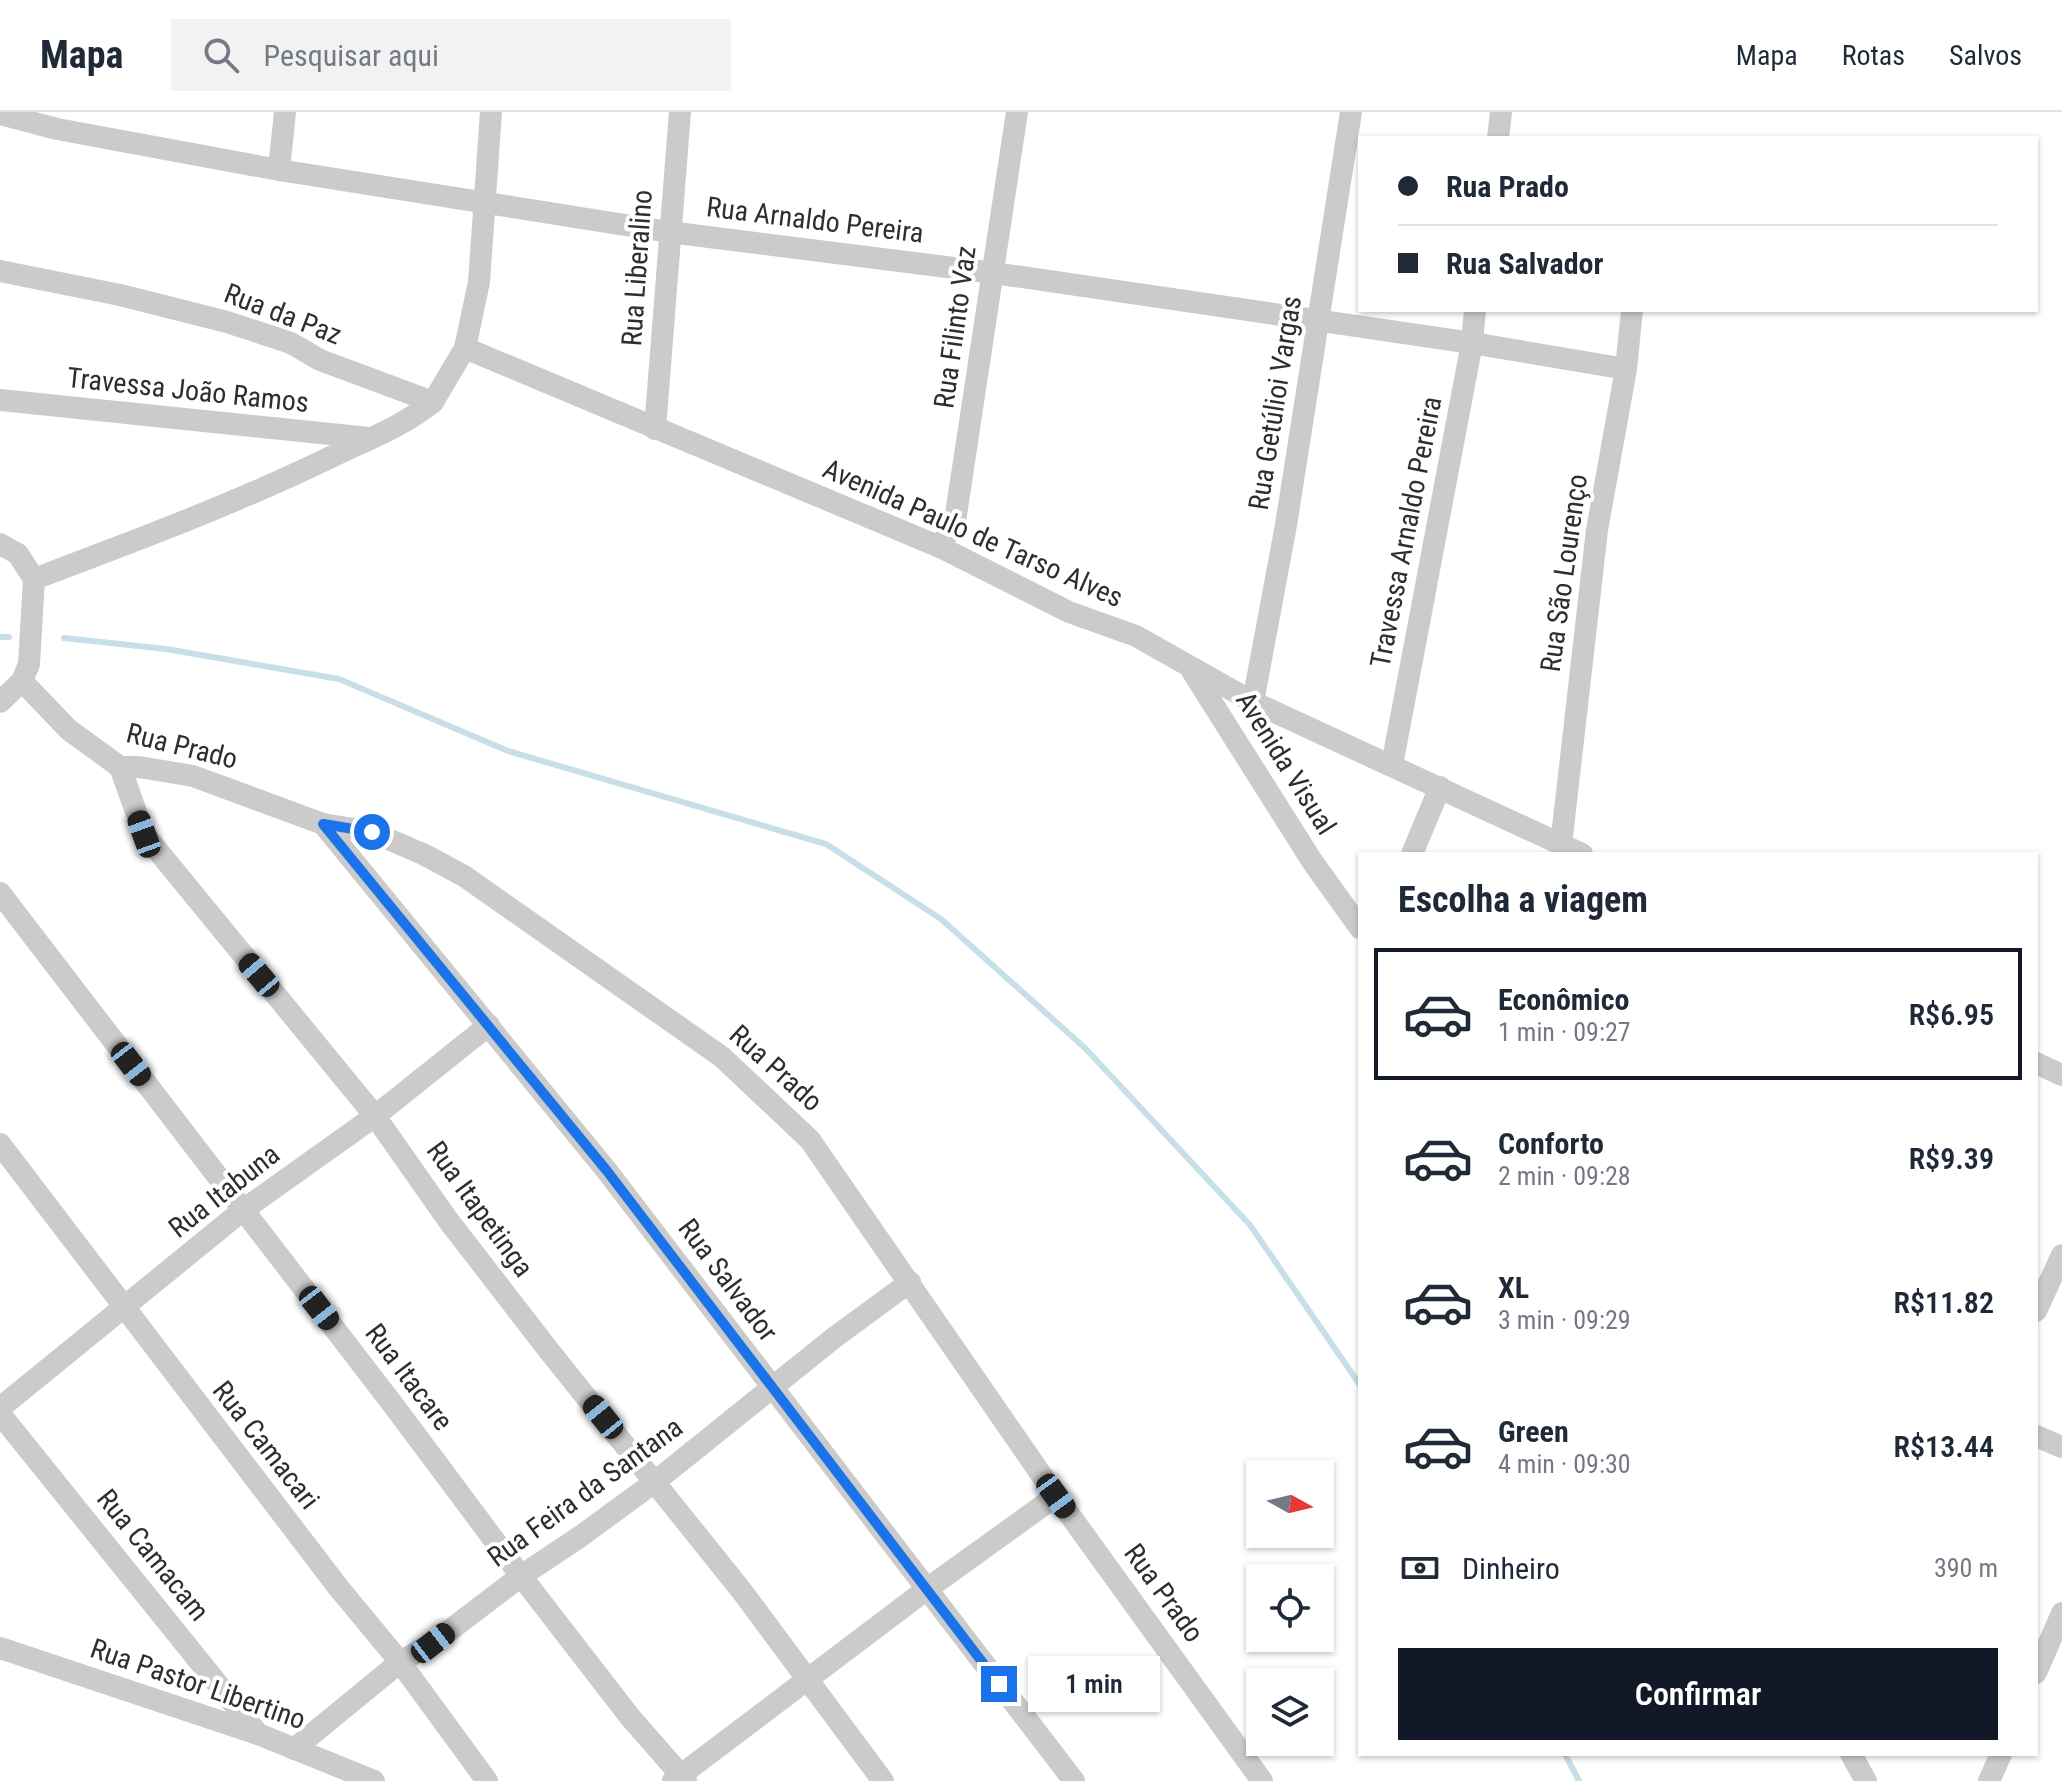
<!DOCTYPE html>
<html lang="pt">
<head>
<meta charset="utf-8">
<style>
  body { margin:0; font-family:"Roboto Condensed",sans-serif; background:#f2f2f3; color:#1f2937; height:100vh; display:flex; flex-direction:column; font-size:30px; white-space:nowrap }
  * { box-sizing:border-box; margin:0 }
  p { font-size:26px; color:#747a83 }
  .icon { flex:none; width:44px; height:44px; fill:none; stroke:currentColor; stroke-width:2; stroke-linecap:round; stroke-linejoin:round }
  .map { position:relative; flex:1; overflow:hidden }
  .details { position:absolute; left:1358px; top:740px; width:680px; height:904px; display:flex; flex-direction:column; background:#fff; border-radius:0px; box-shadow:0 2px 6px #0004 }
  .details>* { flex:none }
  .hud { position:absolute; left:1358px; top:24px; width:680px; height:176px; border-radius:0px; box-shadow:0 2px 6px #0004; display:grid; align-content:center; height:176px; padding:0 40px; background:#fff }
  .needle { width:52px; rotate:98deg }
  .fabs { position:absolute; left:1246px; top:1348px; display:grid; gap:16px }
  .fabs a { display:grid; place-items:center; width:88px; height:88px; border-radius:0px; background:#fff; box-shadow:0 2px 6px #0004; font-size:40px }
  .end { position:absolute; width:36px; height:36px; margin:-18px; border:10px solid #1a73e8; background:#fff; box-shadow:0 0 0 4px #fff }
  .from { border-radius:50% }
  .bubble { position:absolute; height:56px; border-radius:0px; background:#fff; box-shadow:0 2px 6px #0004; font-size:26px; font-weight:600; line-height:56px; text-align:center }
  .car { position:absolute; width:24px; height:48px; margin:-24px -12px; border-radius:10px; box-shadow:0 0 6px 2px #0007; background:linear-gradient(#222 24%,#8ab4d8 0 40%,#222 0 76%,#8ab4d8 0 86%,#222 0) }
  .hud b { display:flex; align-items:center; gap:28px; height:76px; font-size:30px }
  .hud b+b { border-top:2px solid #e0e1e3 }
  .hud i { width:20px; height:20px; background:#1f2937 }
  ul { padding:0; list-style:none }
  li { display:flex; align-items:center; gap:24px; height:132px; margin:0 16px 12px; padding:0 24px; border:4px solid transparent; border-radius:0px }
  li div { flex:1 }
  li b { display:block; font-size:30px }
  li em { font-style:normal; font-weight:600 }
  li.active { border-color:#111827 }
  li>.icon { width:72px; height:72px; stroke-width:1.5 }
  h2 { padding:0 40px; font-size:36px; line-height:96px }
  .pay { display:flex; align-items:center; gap:20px; height:88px; padding:0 40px; font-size:30px }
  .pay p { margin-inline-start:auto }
  .cta { display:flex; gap:16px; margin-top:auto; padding:16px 40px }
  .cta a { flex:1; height:92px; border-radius:0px; background:#111827; color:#fff; font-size:32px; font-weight:600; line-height:92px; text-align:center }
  header { display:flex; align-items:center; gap:48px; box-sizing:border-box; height:112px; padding:0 40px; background:#fff; border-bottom:2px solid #e0e1e3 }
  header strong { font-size:38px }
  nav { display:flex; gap:44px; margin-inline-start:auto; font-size:28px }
  .search { width:560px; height:72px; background:#f2f2f3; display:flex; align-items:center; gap:20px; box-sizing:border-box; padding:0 28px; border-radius:0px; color:#747a83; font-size:30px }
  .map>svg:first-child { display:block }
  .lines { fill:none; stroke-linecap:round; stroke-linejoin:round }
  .stream { stroke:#c8dfea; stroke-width:6 }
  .minor { stroke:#cbcbcb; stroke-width:22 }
  .route { stroke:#1a73e8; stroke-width:10 }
  .labels { text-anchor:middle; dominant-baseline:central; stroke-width:8; stroke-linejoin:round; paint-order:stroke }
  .street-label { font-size:28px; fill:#2e2e2e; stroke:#fff }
</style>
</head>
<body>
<header>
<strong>Mapa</strong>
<div class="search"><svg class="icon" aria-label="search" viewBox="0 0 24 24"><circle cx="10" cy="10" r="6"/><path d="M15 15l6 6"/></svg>Pesquisar aqui</div>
<nav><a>Mapa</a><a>Rotas</a><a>Salvos</a></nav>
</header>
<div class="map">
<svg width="2062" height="1669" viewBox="0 0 2062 1669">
  <rect width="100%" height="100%" fill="#fff"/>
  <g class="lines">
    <g class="stream">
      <path d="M0,525H9"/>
      <path d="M64,526L166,537L339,567L508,639L826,732L941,807L1085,936L1250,1113L1360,1273"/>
      <path d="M1565,1642L1579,1669"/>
    </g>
    <g class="minor">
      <path d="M491,0L479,170L465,236L940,435L1069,500L1136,524L1253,590L1582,742"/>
      <path d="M0,2L57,17L279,58L669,120L994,161L1472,231L1626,257"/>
      <path d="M1498,26L1501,0"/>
      <path d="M279,58L285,0"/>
      <path d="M0,159L120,183L227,210L291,231L320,248L433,290L465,236"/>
      <path d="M0,288L369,326"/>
      <path d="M655,317L680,0"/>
      <path d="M0,432L18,442L34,467L29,552L22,569L0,590"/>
      <path d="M940,435L955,409L1017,0"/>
      <path d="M34,467C135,429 234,392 331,345C368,327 400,316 433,290"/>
      <path d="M1192,559L1312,749L1360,816"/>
      <path d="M22,569L69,618L120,655H139L193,664L323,712L372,720L425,743L464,764L722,945L810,1028L1056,1384L1262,1669"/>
      <path d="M1253,590L1286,413L1351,0"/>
      <path d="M1392,653L1472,231L1475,198"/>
      <path d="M120,655L144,722L375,1004L448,1108L550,1240L741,1478L883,1669"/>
      <path d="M323,712L607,1059L1074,1669"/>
      <path d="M1561,733L1597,418L1626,257L1632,198"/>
      <path d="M1412,742L1440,675"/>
      <path d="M0,781L394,1294L521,1464L630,1605L686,1669"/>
      <path d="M2036,951L2062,963"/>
      <path d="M0,1032L338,1475L400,1550L487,1669"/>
      <path d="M2036,1199L2062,1143"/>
      <path d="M0,1296L243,1098L375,1004L489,913"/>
      <path d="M0,1302L258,1622"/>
      <path d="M2036,1324L2062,1335"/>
      <path d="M0,1536L258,1622L374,1669"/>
      <path d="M2036,1561L2062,1501"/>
      <path d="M294,1637L400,1550L433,1531L521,1464L581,1424L656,1369L835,1225L910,1170"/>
      <path d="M1851,1642L1866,1669"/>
      <path d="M673,1669L927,1477L1056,1384"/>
      <path d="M1989,1669L2001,1642"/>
    </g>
  </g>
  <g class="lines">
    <path class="route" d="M372,720L323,712L607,1059L999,1572"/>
  </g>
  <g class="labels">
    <g class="street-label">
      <text transform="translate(815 108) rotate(7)">Rua Arnaldo Pereira</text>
      <text transform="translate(637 156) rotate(-86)">Rua Liberalino</text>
      <text transform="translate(283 202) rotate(21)">Rua da Paz</text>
      <text transform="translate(955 215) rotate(-82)">Rua Filinto Vaz</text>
      <text transform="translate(188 278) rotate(6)">Travessa João Ramos</text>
      <text transform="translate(1275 291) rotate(-81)">Rua Getúlioi Vargas</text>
      <text transform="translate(1406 420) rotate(-79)">Travessa Arnaldo Pereira</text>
      <text transform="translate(973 421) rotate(24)">Avenida Paulo de Tarso Alves</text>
      <text transform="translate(1564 461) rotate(-82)">Rua São Lourenço</text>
      <text transform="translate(182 634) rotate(14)">Rua Prado</text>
      <text transform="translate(1286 651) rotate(58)">Avenida Visual</text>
      <text transform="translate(776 956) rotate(42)">Rua Prado</text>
      <text transform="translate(224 1079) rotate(-38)">Rua Itabuna</text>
      <text transform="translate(480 1097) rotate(54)">Rua Itapetinga</text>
      <text transform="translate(728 1168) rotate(53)">Rua Salvador</text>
      <text transform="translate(409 1265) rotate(53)">Rua Itacare</text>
      <text transform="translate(266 1333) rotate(52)">Rua Camacari</text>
      <text transform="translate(585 1380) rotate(-36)">Rua Feira da Santana</text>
      <text transform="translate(153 1443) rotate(51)">Rua Camacam</text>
      <text transform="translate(1164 1481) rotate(54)">Rua Prado</text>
      <text transform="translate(198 1572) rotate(19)">Rua Pastor Libertino</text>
    </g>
  </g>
</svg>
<div class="fabs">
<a><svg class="needle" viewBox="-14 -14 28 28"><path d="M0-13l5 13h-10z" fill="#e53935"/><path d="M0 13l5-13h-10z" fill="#747a83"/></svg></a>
<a><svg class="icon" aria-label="locate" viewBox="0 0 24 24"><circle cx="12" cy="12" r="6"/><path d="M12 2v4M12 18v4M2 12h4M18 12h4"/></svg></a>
<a><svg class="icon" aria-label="layers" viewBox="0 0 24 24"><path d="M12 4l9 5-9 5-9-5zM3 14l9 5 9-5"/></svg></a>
</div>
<i class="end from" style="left:372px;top:720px"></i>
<i class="end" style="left:999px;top:1572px"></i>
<div class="bubble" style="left:1028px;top:1544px;width:132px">1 min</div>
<i class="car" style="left:144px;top:722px;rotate:340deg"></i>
<i class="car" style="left:259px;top:863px;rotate:320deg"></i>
<i class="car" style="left:131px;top:952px;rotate:142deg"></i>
<i class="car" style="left:319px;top:1196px;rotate:142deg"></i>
<i class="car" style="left:603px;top:1305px;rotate:321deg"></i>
<i class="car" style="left:1056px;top:1384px;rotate:144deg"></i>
<i class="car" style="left:433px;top:1531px;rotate:52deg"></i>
<div class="hud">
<b><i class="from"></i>Rua Prado</b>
<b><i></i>Rua Salvador</b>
</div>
<section class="details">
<h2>Escolha a viagem</h2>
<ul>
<li class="active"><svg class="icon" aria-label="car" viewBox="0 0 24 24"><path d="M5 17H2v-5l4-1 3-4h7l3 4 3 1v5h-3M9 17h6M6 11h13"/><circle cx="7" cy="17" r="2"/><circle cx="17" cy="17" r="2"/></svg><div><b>Econômico</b><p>1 min · 09:27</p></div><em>R$6.95</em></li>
<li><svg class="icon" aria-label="car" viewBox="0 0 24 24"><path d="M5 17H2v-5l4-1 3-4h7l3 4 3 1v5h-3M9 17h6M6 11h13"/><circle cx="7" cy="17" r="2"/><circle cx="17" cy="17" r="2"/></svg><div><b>Conforto</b><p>2 min · 09:28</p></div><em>R$9.39</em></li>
<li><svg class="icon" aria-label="car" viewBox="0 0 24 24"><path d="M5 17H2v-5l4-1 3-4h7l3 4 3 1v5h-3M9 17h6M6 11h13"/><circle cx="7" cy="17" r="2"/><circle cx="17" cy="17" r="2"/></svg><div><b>XL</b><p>3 min · 09:29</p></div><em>R$11.82</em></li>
<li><svg class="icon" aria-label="car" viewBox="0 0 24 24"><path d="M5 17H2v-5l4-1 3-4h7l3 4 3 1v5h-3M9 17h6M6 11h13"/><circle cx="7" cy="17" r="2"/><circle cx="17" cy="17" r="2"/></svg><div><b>Green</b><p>4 min · 09:30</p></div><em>R$13.44</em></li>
</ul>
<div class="pay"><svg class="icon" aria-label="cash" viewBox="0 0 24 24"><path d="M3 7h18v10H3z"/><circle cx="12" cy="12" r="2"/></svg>Dinheiro<p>390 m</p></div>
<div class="cta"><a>Confirmar</a></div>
</section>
</div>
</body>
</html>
